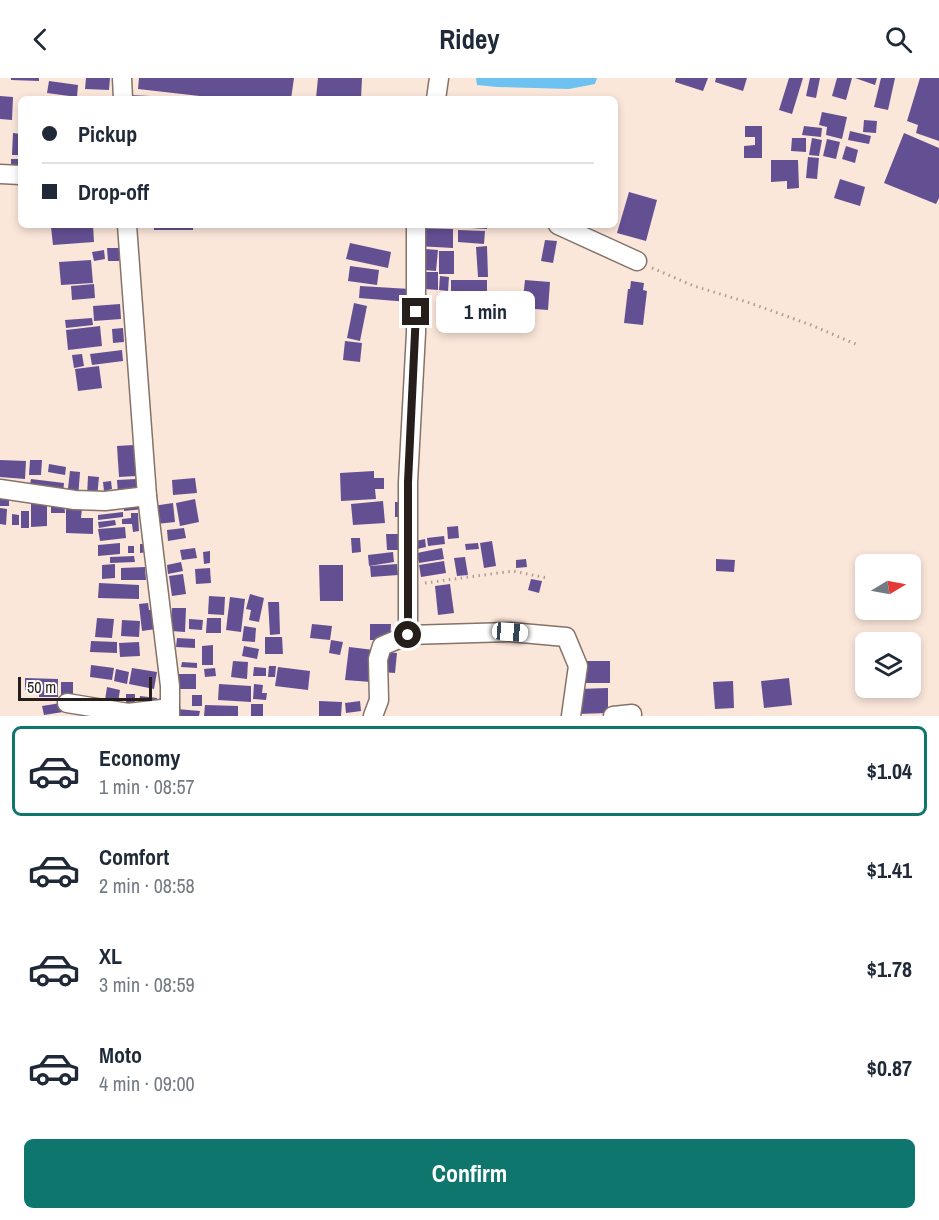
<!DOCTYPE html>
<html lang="en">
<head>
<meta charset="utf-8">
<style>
  body { margin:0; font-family:"Archivo Narrow",sans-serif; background:#f2f2f3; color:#1f2937; height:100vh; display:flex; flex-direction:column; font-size:22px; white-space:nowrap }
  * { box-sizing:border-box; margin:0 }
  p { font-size:20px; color:#747a83 }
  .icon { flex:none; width:33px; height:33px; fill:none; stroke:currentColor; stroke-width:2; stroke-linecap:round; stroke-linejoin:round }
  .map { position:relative; height:638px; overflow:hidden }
  .sheet { display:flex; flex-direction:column; background:#fff; flex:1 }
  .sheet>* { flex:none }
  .hud { position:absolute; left:18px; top:18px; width:600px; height:132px; border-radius:9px; box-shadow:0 3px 9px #0003; display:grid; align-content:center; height:132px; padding:0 24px; background:#fff }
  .needle { width:39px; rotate:80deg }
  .controls { position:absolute; left:855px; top:476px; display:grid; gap:12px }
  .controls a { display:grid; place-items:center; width:66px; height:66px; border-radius:9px; background:#fff; box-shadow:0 3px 9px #0003; font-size:30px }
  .scale { position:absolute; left:18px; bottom:15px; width:134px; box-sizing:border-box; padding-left:6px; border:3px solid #251e1a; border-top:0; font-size:16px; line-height:21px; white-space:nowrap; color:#251e1a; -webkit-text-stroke:4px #fff; paint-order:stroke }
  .end { position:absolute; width:27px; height:27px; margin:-14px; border:8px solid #251e1a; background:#fff; box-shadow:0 0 0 3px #fff }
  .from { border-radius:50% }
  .bubble { position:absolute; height:42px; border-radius:9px; background:#fff; box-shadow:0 3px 9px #0003; font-size:20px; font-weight:700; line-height:42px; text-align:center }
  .car { position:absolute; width:18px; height:36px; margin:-18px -9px; border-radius:8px; box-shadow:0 0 4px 2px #0007; background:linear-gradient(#fff 24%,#345 0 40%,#fff 0 76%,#345 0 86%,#fff 0) }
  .hud b { display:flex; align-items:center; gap:21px; height:57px; font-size:22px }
  .hud b+b { border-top:2px solid #e0e1e3 }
  .hud i { width:15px; height:15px; background:#1f2937 }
  ul { padding:10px 0 0; list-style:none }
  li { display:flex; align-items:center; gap:18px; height:90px; margin:0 12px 9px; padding:0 12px; border:3px solid transparent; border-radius:9px }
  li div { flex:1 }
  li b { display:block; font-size:22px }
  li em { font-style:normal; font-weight:700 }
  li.current { border-color:#0f766e }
  li>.icon { width:54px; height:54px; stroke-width:1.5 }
  .button { display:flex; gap:12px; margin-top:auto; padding:12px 24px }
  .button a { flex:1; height:69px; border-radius:9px; background:#0f766e; color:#fff; font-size:24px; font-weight:700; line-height:69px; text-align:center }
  header { display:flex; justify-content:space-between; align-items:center; height:78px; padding:0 24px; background:#fff; font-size:27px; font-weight:700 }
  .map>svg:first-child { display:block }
  .water { fill:#6dc2f2 }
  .building { fill:#635093 }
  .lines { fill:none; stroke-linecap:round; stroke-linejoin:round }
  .minor-casing { stroke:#857268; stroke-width:21 }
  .path { stroke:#ad9d94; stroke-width:3; stroke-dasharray:1.5 4.5; stroke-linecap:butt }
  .minor { stroke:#fff; stroke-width:18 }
  .route { stroke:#251e1a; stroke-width:8 }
</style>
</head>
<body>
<header><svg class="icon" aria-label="back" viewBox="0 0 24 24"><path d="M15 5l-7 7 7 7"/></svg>Ridey<svg class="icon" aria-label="search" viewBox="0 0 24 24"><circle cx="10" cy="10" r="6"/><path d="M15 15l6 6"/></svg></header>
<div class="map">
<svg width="939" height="638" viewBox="0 0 939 638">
  <rect width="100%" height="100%" fill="#fbe6da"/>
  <path class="water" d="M476,0H597L595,6L569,11L497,9L477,7Z"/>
  <g class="building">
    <path d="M11,0H39V3L11,2Z"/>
    <path d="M86,0H110L109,12L85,11Z"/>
    <path d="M139,0H294L291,21H226L138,11Z"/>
    <path d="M318,0H362L361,21L316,20Z"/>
    <path d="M676,0H708L703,13L675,4Z"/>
    <path d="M716,0H747L743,13L715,4Z"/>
    <path d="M789,0H803L792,36L779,32Z"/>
    <path d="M810,0H820L816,20L806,18Z"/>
    <path d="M837,0H852L846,22L832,18Z"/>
    <path d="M855,0H877L875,7Z"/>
    <path d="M881,0H895L888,32L874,29Z"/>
    <path d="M920,0H939V63L916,55L918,47L907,43Z"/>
    <path d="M49,3L78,7L77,19L47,15Z"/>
    <path d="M129,17L150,18V21H129Z"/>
    <path d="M0,18L13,19L12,42L0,41Z"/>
    <path d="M822,34L847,39L842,61L826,57L827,49L819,47Z"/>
    <path d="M864,42L877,43L876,55L863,54Z"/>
    <path d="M745,48H762V80H744V68L755,67V59H745Z"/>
    <path d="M804,48L822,50L821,59L802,57Z"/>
    <path d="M850,53L871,58L869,66L848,62Z"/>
    <path d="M13,55L21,56V77H12Z"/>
    <path d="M904,55L939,70V120L936,126L884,105Z"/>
    <path d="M792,60H806V74L791,73Z"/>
    <path d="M812,60L822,62L819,78L809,77Z"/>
    <path d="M827,61L840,64L836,81L823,78Z"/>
    <path d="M846,68L858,72L855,85L842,81Z"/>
    <path d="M808,79L819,80L817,101L806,100Z"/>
    <rect x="11" y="81" width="10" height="10"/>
    <path d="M771,82H798L799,110L787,111V103L771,104Z"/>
    <path d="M840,101L865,109L860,128L834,120Z"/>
    <path d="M629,114L657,122L646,163L617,155Z"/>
    <path d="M79,147H93L94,164L53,167L51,149Z"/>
    <rect x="154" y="147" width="39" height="5"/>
    <path d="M451,147H469V150L451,149Z"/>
    <path d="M472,147H487V151L471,150Z"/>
    <path d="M417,150L453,151V170L417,168Z"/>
    <path d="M458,152L485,153L484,166L458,164Z"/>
    <path d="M545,162L557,163L553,185L541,183Z"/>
    <path d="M350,165L391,174L388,190L346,181Z"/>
    <path d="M487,168L488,199H478L476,169Z"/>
    <path d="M107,170H119V183H108Z"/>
    <path d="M425,171L438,172L436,193L424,192Z"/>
    <path d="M104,172L105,181L94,183L92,174Z"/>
    <rect x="439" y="173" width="15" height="23"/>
    <path d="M91,182L93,205L61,207L59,184Z"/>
    <path d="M350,188L379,192L377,207L348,203Z"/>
    <path d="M425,194H438V212L425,211Z"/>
    <path d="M440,198L449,199L448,213L439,212Z"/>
    <path d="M451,202H487V216L451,215Z"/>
    <path d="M525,202L550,204L548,232L522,230Z"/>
    <path d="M631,203L644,205L643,212L647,213L643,247L624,245L628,211H630Z"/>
    <path d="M94,206L95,220L72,222L71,208Z"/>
    <path d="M360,208L410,211L409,224L359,220Z"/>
    <path d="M354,225L367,228L360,263L347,260Z"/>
    <path d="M120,226L121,241L94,243L93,228Z"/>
    <path d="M92,240L93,247L66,250L65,242Z"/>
    <path d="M100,248L102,268L68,272L66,252Z"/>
    <path d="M123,250L124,264L113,265L112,251Z"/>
    <path d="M345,263L362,265L360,284L343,282Z"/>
    <path d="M122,272L123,283L92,287L90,276Z"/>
    <path d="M82,276L84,288L74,290L72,277Z"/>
    <path d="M99,288L102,310L78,313L75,291Z"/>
    <path d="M134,367L136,398L119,399L117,368Z"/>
    <path d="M0,382L26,383L25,401L0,399Z"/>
    <path d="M30,382H42L41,397H29Z"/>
    <path d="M49,386L66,389L65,397L48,394Z"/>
    <path d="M70,393L80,394L78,420L67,419Z"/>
    <path d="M374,393V400H384V411H375L376,421L341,423L340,395Z"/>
    <path d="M88,398L99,399L97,419L87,418Z"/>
    <path d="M195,400L197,415L173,417L172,402Z"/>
    <path d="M31,401L64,405L63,415L29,411Z"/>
    <path d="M136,401V415L118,416L117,402Z"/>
    <path d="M111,403L112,411L104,413L103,404Z"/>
    <rect x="0" y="420" width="9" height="8"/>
    <path d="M195,421L199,444L180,448L176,425Z"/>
    <path d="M31,422H47V448L31,449Z"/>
    <path d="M64,422L65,435H51V423Z"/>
    <path d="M383,423L385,445L353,447L351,426Z"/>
    <path d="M142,424L143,431L124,433V425Z"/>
    <rect x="395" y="424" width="9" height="15"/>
    <path d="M173,425L175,444L156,446L153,428Z"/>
    <path d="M0,430L7,431L6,447L0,446Z"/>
    <path d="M66,430H82L81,440H93V456L66,455Z"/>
    <rect x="21" y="433" width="8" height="17"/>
    <path d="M123,434V439L98,442V437Z"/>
    <path d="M131,435H138L139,453L133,454L132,446H122V441L131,440Z"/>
    <path d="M12,436L19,437V447H12Z"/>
    <path d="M115,442L116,447L99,450L98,444Z"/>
    <path d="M458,448L459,460L448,461L447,449Z"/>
    <path d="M125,449L126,460L100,463L98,451Z"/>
    <path d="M184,450L186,460L168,463L167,452Z"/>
    <path d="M386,456H403L404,472H387Z"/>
    <path d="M444,458L445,466L428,468L427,460Z"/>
    <path d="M351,460H360L361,474L352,475Z"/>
    <path d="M425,461L426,469L413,472L411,464Z"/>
    <path d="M492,463L496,488L484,490L480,465Z"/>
    <path d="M120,465V476L98,478V467Z"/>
    <path d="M478,465L479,471L466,472L465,466Z"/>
    <path d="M140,466H147L148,474L140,475Z"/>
    <rect x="128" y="468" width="6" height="7"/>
    <path d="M195,470L197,480L182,482L180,472Z"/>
    <path d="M442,470L444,481L419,485L417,475Z"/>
    <path d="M210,473V485L204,486L203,474Z"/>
    <path d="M393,474L394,484L369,488L368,477Z"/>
    <path d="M134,478L135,484L110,485V479Z"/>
    <path d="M465,479L468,497L457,498L454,480Z"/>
    <path d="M526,481L527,489L516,490V482Z"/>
    <path d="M716,481L735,482L734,494L716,493Z"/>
    <path d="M444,483L446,495L421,499L419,487Z"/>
    <path d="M181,484L183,493L168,496L167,487Z"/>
    <path d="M115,486V500L102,501V487Z"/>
    <path d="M397,486L398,497L371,499L370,488Z"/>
    <path d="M319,487H343V523H320Z"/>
    <path d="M145,489L146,502H121V490Z"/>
    <path d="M210,490L211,505L196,506L195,491Z"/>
    <path d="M183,496L186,516L172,518L169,498Z"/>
    <path d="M531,501L542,503L539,515L528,512Z"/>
    <path d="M99,505L139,507V521L98,520Z"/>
    <path d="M450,506L454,535L438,537L435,508Z"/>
    <path d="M250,516L264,520L259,544L249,542L251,532L246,531Z"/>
    <path d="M209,518L225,519L224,537L208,536Z"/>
    <path d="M230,519L245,521L241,554L226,552Z"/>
    <path d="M268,524H279L280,556L270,557Z"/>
    <path d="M148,525L149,532L154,531L156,551L142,553L139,526Z"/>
    <path d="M172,530H186L185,554L171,553Z"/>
    <path d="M97,540L114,541L112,560L95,559Z"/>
    <path d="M207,540H221V555H206Z"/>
    <path d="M189,541L203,542L202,552L189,551Z"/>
    <path d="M122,542L140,543L139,559L121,558Z"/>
    <path d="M312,546L332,548L330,562L310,560Z"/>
    <path d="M370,546H391L390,562H370Z"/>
    <path d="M244,548L256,550L255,564L242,563Z"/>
    <path d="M265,559H282L283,576H265Z"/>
    <path d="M177,560L195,561V570L176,569Z"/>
    <path d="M331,562L343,564L340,577L329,575Z"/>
    <path d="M91,563L117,564V575L90,574Z"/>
    <path d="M139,564L140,578L120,579L119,565Z"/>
    <path d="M213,567V587H202V568Z"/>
    <path d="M244,568L259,571L257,581L242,578Z"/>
    <path d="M349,569L374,572L371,604L345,602Z"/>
    <path d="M383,574L397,575L395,595L381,594Z"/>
    <path d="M233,583L248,584L247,601L231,599Z"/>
    <rect x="586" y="583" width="24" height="22"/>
    <path d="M182,584L197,585V590L181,589Z"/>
    <path d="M91,587L114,590L112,602L90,599Z"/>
    <path d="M269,588H276L275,599H268Z"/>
    <path d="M254,589L266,590V598H253Z"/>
    <path d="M278,589L310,593L308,612L275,608Z"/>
    <path d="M132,590L157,594L154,611L129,606Z"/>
    <path d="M215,590L216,598L205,599L204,591Z"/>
    <path d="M116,591L129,594L127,606L114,603Z"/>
    <rect x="175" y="596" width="21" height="15"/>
    <path d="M25,600L58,601V619H39V612H25Z"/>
    <path d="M789,600L792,627L764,630L761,603Z"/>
    <path d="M733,603L734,630L715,631L713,604Z"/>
    <rect x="61" y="604" width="12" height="16"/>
    <path d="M219,606L251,608V624L218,622Z"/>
    <path d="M254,606L263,607L262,615H267L266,622L253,621Z"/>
    <path d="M107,609L120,612L118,624L105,622Z"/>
    <path d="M608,610V635L578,636V611Z"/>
    <rect x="126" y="616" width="9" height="15"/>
    <rect x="192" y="617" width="10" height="11"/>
    <path d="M140,618L157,620L155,631L138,628Z"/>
    <path d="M319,623L342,624L341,638H319Z"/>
    <path d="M360,623L361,633L346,635L345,625Z"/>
    <path d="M61,625L63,634L44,637L42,628Z"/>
    <rect x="251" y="626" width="12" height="12"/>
    <path d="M205,627L238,628V638H204Z"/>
    <path d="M177,631L200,633L199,638H177Z"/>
  </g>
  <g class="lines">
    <g class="minor-casing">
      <g id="minor">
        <path d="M122,0L123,21"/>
        <path d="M436,21L439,0"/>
        <path d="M0,96L21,97"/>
        <path d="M127,147L147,418L170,608V638"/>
        <path d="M558,147L637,183"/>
        <path d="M0,411L75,422L105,423L147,418"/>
        <path d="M408,557L510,554L566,559L578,588L571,638"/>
        <path d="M67,625L128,635L170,630"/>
        <path d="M373,638L379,622L378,581L382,568L408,557V404L416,255V147"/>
        <path d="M613,638L632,636"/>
      </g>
    </g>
    <g class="path">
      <path d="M652,190L694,208L750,225L811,247L858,267"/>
      <path d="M425,505L513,493L547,500"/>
    </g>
    <use href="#minor" class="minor"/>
  </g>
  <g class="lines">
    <path class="route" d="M408,557V404L416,234"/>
  </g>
</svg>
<div class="controls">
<a><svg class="needle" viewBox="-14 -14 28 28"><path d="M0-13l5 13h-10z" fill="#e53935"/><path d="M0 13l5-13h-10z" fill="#747a83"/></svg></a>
<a><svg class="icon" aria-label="layers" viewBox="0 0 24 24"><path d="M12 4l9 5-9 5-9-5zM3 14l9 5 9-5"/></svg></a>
</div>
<div class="scale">50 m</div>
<i class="end from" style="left:408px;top:557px"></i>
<i class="end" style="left:416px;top:234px"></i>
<div class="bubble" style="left:436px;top:213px;width:99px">1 min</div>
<i class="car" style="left:510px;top:554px;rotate:95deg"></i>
<div class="hud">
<b><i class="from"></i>Pickup</b>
<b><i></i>Drop-off</b>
</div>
</div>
<section class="sheet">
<ul>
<li class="current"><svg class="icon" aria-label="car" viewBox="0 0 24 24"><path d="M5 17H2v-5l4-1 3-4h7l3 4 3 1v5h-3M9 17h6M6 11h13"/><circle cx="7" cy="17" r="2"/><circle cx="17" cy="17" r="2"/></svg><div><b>Economy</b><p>1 min · 08:57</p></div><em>$1.04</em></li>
<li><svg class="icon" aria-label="car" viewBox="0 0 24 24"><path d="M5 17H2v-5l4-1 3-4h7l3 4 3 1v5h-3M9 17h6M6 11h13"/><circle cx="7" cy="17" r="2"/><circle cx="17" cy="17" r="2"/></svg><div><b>Comfort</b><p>2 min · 08:58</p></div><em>$1.41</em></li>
<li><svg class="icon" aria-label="car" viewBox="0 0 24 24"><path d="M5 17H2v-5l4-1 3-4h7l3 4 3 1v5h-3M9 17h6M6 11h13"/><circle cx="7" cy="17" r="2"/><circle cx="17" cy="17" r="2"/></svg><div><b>XL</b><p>3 min · 08:59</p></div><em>$1.78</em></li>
<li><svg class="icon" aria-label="car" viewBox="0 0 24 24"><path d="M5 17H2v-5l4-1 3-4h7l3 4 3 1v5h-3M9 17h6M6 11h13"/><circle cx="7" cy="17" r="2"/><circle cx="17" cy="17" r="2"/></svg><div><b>Moto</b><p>4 min · 09:00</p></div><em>$0.87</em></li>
</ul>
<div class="button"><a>Confirm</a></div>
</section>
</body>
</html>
